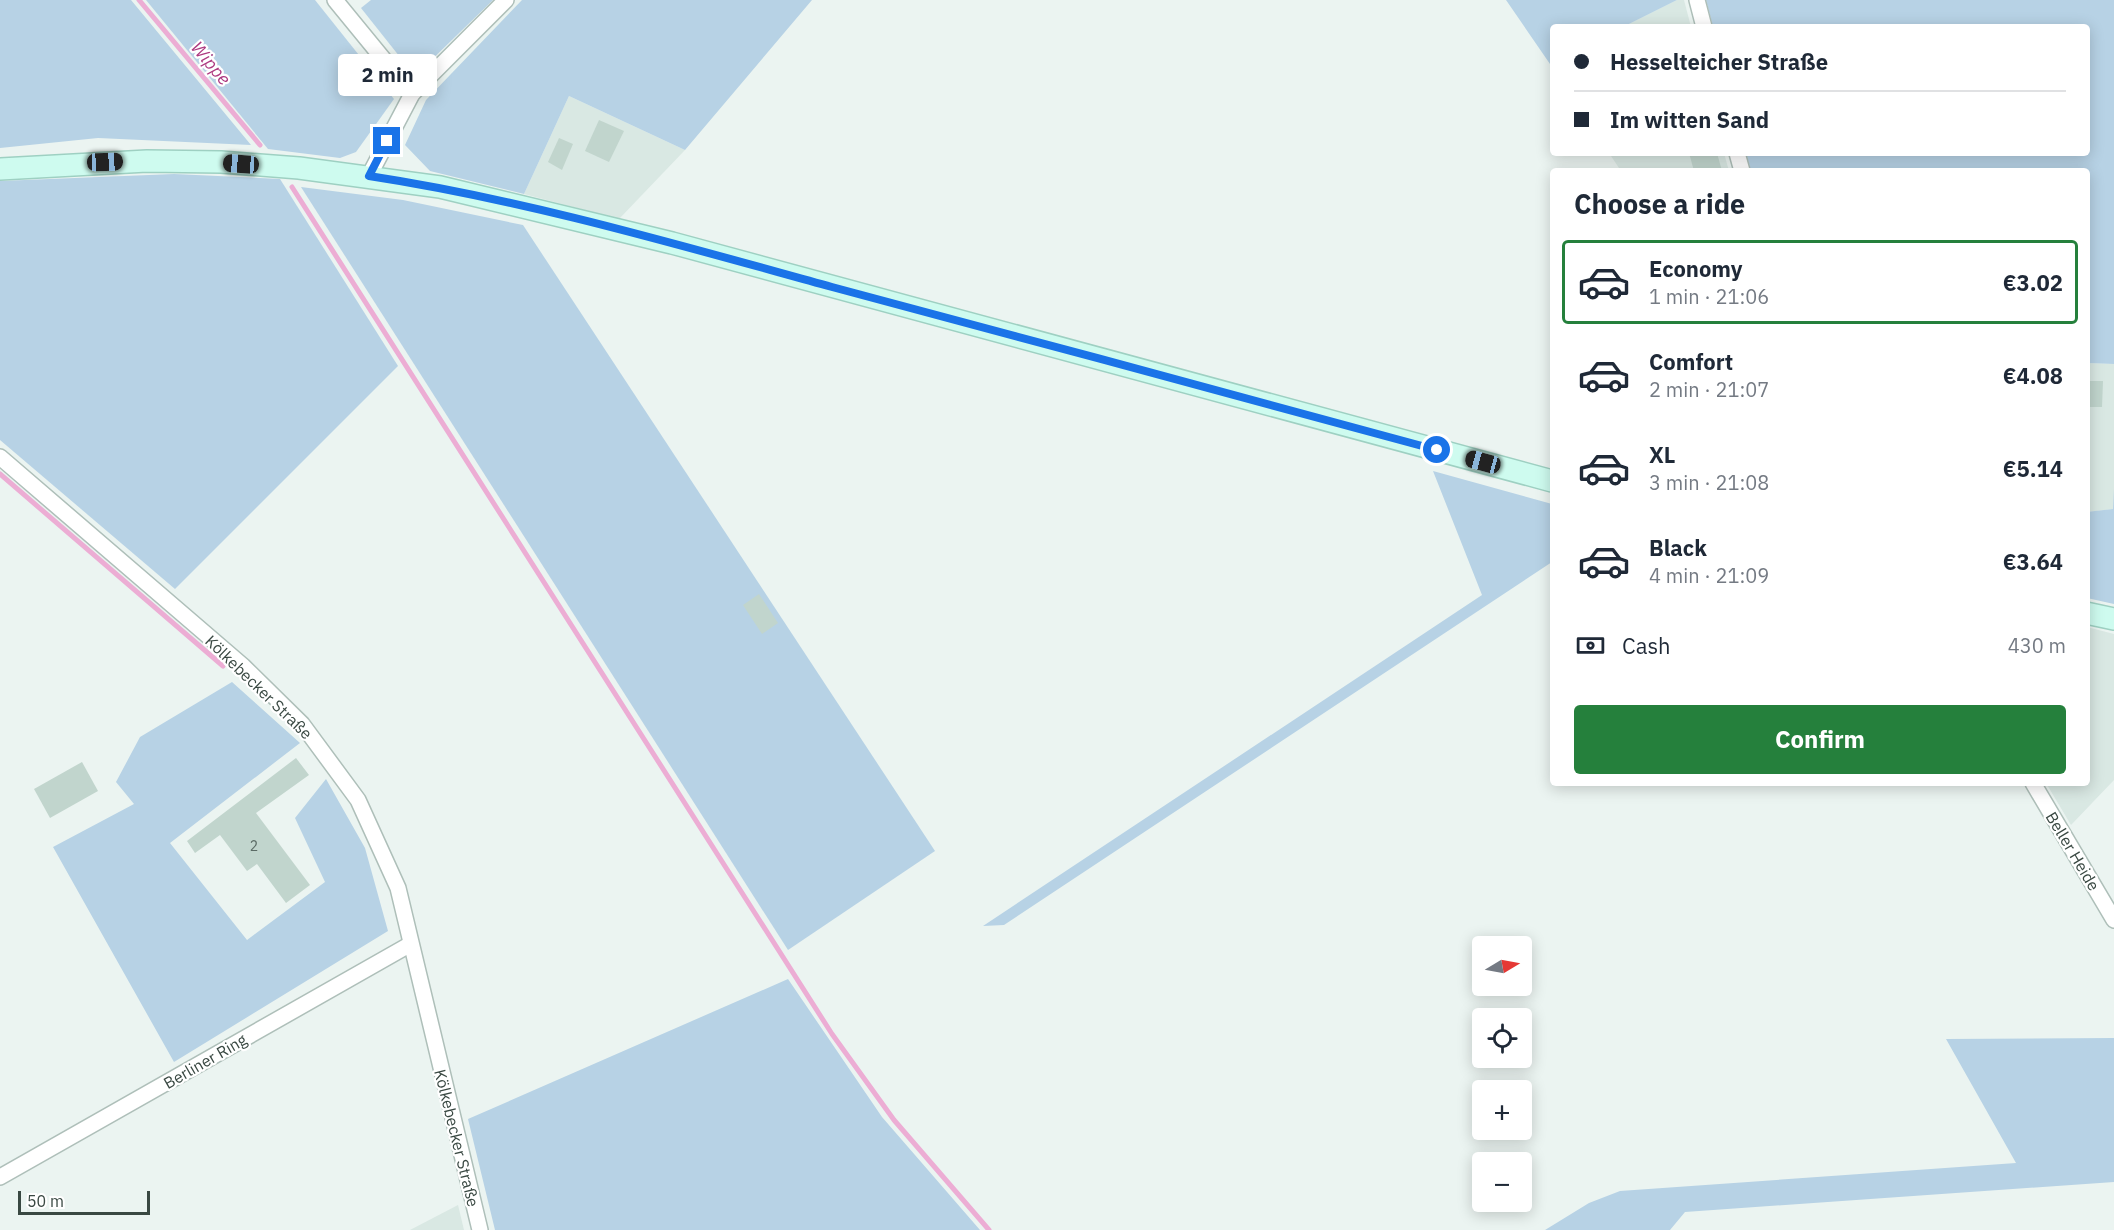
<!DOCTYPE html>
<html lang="en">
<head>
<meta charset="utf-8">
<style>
  body { margin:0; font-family:"IBM Plex Sans",sans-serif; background:#f2f2f3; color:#1f2937; height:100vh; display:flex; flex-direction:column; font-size:22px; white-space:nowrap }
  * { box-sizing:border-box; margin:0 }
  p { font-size:20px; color:#747a83 }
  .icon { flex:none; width:33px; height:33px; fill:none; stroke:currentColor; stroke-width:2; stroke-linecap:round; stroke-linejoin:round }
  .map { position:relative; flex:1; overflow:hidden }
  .drawer { position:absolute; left:1550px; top:168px; width:540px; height:618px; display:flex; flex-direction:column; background:#fff; border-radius:6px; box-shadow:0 3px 15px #0003 }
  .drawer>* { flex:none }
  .hud { position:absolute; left:1550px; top:24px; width:540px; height:132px; border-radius:6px; box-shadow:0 3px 15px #0003; display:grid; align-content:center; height:132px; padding:0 24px; background:#fff }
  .needle { width:39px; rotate:80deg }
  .controls { position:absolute; left:1472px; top:936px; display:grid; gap:12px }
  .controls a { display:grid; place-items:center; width:60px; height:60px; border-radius:6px; background:#fff; box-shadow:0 3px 15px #0003; font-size:30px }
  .scale { position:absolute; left:18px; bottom:15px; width:132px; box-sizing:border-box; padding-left:6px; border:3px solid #394842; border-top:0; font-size:16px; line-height:21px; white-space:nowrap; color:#394842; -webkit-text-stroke:4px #fff; paint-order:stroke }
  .end { position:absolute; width:27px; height:27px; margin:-14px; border:8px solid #1a73e8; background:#fff; box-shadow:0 0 0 3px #fff }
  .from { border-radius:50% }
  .bubble { position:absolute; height:42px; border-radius:6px; background:#fff; box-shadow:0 3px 15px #0003; font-size:20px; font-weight:700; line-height:42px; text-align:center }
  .car { position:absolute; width:18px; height:36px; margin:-18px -9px; border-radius:8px; box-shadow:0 0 4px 2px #0007; background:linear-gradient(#222 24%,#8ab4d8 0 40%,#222 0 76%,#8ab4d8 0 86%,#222 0) }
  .hud b { display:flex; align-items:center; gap:21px; height:57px; font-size:22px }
  .hud b+b { border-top:2px solid #e0e1e3 }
  .hud i { width:15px; height:15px; background:#1f2937 }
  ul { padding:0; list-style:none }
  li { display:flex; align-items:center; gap:18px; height:84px; margin:0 12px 9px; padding:0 12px; border:3px solid transparent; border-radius:6px }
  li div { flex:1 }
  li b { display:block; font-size:22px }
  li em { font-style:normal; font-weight:700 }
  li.on { border-color:#25803c }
  li>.icon { width:54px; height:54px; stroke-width:1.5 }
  h2 { padding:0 24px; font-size:27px; line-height:72px }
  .pay { display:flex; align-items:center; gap:15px; height:66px; padding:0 24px; font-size:22px }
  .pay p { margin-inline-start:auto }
  .action { display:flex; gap:12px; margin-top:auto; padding:12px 24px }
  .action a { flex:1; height:69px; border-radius:6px; background:#25803c; color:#fff; font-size:24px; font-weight:700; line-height:69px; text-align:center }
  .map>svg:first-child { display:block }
  .residential { fill:#d9e8e3 }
  .green { fill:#b7d2e5 }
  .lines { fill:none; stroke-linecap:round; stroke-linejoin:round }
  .stream { stroke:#ecadd4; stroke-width:5 }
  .building { fill:#c1d5cd }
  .street-casing { stroke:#aebfb9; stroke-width:18 }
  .secondary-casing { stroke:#9ed0c2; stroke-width:24 }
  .street { stroke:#fff; stroke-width:15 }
  .secondary { stroke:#cefbef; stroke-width:21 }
  .route { stroke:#1a73e8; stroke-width:8 }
  .labels { text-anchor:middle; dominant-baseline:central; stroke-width:4.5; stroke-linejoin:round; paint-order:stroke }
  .number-label { font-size:14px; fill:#5b6b65 }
  .street-label { font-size:16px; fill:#394842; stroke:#fff }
  .water-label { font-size:18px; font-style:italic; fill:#ad3980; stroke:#fff }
</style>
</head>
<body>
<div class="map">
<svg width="2114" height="1230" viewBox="0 0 2114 1230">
  <rect width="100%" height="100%" fill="#ebf4f1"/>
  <g class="residential">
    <path d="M1677,0H1684L1691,27H1623Z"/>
    <path d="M569,96L685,150L619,219L524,194Z"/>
    <path d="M1609,153H1724L1729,171H1621Z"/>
    <path d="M2086,363L2114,364V509L2087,512Z"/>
    <path d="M2087,627L2114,634V780L2071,825L2046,783H2086Z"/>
    <path d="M458,1205L464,1230H410Z"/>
  </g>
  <g class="green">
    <path d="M0,0H131L251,145L98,138L0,148Z"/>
    <path d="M146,0H315L394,99L356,152L340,158L268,149Z"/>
    <path d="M371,0H493L415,76L361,8Z"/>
    <path d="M522,0H812L685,150L569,96L524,194L430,171L405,145L426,100Z"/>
    <path d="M1506,0H1677L1623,27H1552V63L1550,64Z"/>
    <path d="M1706,0H2114V364L2087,363L2086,171H1751L1746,153H2086V27H1713Z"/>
    <path d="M174,174L280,179L398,366L175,589L0,440V181Z"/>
    <path d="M301,187L403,200L523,225L935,851L788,950Z"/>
    <path d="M1433,471L1552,504V562L1004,925L983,926L1482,595Z"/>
    <path d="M2114,489V604L2087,598L2086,512L2113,509Z"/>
    <path d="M232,682L300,743L170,843L247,940L325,882L295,818L326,779L365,848L388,931L174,1062L53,847L134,804L116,782L140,737Z"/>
    <path d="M788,979L882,1117L980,1230H495L468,1119Z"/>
    <path d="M2114,1038V1182L1685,1212L1670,1230H1545L1589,1203L1620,1191L2016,1163L1946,1039Z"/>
  </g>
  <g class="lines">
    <g class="stream">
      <path d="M139,0L260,145"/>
      <path d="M292,187L832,1034L894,1120L989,1230"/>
      <path d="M0,474L223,666"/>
    </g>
  </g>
  <g class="building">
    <path d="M599,120L624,131L609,162L585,151Z"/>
    <path d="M559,138L573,144L562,170L548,162Z"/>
    <path d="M1689,153H1717L1722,171H1694Z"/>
    <path d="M2086,381H2103L2102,407H2086Z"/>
    <path d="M759,594L778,623L762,634L743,605Z"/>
    <path d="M296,758L309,775L256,813L310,885L286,903L257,864L247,871L220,835L195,853L187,841Z"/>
    <path d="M82,762L98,791L50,818L34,789Z"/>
  </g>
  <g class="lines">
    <g class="street-casing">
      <g id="street">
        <path d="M335,0L412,94"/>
        <path d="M1697,0L1704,27"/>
        <path d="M1737,153L1742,171"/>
        <path d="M369,176L412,94L506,0"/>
        <path d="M0,457L243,666L302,724L358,800L398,888L480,1230"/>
        <path d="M2033,783L2114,920"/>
        <path d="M0,1177L409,945"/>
      </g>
    </g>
    <g class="secondary-casing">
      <g id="secondary">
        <path d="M0,169L147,161L221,162L299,168L440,187L672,243L1552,481"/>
        <path d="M2086,613L2114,619"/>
      </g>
    </g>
    <use href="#street" class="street"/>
    <use href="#secondary" class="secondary"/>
  </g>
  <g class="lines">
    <path class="route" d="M387,141L369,176C526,200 679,245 832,287C1034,341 1235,395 1437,450"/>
  </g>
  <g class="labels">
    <g class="number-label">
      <text x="254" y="846">2</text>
    </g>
    <g class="street-label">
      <text transform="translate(259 687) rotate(44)">Kölkebecker Straße</text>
      <text transform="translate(2073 851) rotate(59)">Beller Heide</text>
      <text transform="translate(205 1061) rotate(-30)">Berliner Ring</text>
      <text transform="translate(457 1138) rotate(76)">Kölkebecker Straße</text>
    </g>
    <g class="water-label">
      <text transform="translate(211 63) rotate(50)">Wippe</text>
    </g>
  </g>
</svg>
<div class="controls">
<a><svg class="needle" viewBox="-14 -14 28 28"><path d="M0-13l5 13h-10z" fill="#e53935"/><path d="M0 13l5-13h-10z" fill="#747a83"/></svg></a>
<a><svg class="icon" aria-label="locate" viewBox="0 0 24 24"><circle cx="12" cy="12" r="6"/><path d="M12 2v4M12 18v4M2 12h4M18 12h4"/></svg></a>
<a>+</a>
<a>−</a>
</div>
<div class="scale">50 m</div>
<i class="end from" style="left:1437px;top:450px"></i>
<i class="end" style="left:387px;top:141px"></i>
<div class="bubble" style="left:338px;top:54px;width:99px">2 min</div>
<i class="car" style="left:105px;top:162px;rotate:88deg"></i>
<i class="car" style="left:241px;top:164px;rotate:274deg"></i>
<i class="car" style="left:1483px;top:462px;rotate:285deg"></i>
<div class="hud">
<b><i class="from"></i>Hesselteicher Straße</b>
<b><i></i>Im witten Sand</b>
</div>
<section class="drawer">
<h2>Choose a ride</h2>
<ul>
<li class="on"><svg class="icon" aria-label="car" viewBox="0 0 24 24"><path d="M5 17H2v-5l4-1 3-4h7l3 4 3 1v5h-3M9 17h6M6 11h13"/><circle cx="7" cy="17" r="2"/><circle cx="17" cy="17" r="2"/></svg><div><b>Economy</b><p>1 min · 21:06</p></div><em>€3.02</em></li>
<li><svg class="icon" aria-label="car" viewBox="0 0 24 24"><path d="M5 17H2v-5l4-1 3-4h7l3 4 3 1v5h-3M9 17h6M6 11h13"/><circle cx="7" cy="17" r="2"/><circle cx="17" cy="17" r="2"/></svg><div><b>Comfort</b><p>2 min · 21:07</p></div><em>€4.08</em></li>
<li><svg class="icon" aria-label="car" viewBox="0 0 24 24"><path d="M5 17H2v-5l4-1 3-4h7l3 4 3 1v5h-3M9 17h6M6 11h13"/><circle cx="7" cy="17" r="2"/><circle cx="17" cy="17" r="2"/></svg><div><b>XL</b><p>3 min · 21:08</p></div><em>€5.14</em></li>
<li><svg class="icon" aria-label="car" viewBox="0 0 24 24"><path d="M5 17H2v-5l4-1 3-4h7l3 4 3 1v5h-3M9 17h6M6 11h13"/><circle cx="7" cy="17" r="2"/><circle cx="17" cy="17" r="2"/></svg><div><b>Black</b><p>4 min · 21:09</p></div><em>€3.64</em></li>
</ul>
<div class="pay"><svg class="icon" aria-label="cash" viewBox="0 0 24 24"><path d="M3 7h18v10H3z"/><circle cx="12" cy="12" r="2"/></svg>Cash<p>430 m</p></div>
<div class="action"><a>Confirm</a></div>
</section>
</div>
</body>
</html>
